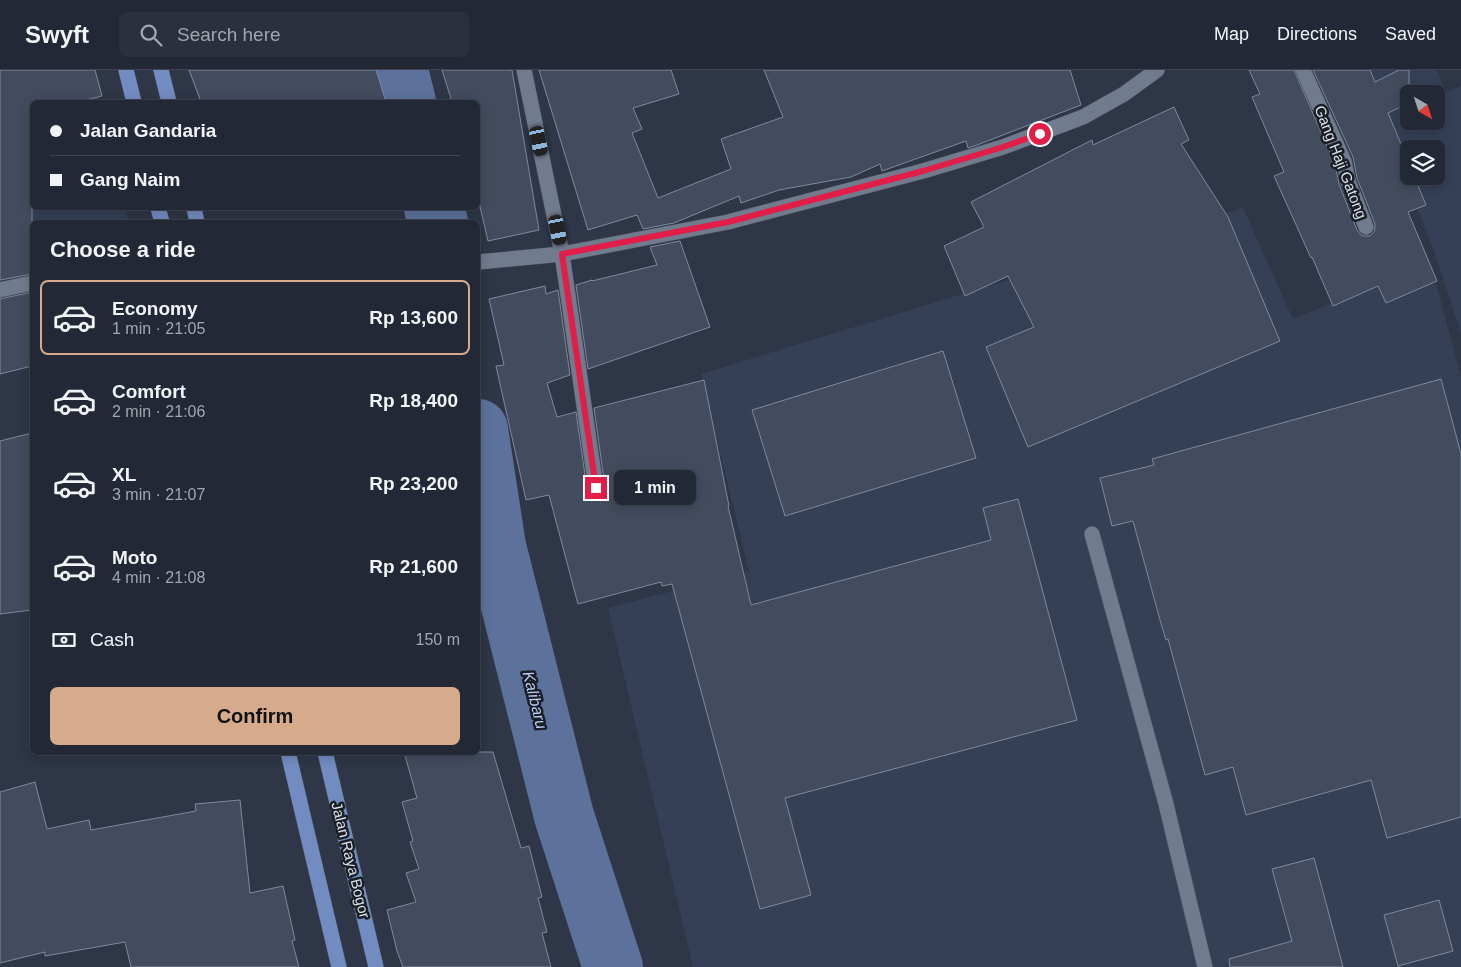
<!DOCTYPE html>
<html lang="en">
<head>
<meta charset="utf-8">
<style>
  body { margin:0; font-family:Helvetica,sans-serif; background:#2a303d; color:#f1f3f6; height:100vh; display:flex; flex-direction:column; font-size:19px; white-space:nowrap }
  * { box-sizing:border-box; margin:0 }
  p { font-size:16px; color:#a2a6ad }
  .icon { flex:none; width:28px; height:28px; fill:none; stroke:currentColor; stroke-width:2; stroke-linecap:round; stroke-linejoin:round }
  .map { position:relative; flex:1; overflow:hidden }
  .details { position:absolute; left:30px; top:150px; width:450px; height:535px; display:flex; flex-direction:column; background:#222835; border-radius:8px; box-shadow:0 2px 12px #0003,0 0 0 1px #3f4450 }
  .details>* { flex:none }
  .hud { position:absolute; left:30px; top:30px; width:450px; height:110px; border-radius:8px; box-shadow:0 2px 12px #0003,0 0 0 1px #3f4450; display:grid; align-content:center; height:110px; padding:0 20px; background:#222835 }
  .needle { width:32px; rotate:141deg }
  .controls { position:absolute; left:1400px; top:15px; display:grid; gap:10px }
  .controls a { display:grid; place-items:center; width:45px; height:45px; border-radius:8px; background:#222835; box-shadow:0 2px 12px #0003,0 0 0 1px #3f4450; font-size:25px }
  .end { position:absolute; width:22px; height:22px; margin:-11px; border:6px solid #e11d48; background:#fff; box-shadow:0 0 0 2px #fff }
  .from { border-radius:50% }
  .bubble { position:absolute; height:35px; border-radius:8px; background:#222835; box-shadow:0 2px 12px #0003,0 0 0 1px #3f4450; font-size:16px; font-weight:800; line-height:35px; text-align:center }
  .car { position:absolute; width:15px; height:30px; margin:-15px -8px; border-radius:6px; box-shadow:0 0 4px 1px #0007; background:linear-gradient(#222 24%,#8ab4d8 0 40%,#222 0 76%,#8ab4d8 0 86%,#222 0) }
  .hud b { display:flex; align-items:center; gap:18px; height:48px; font-size:19px }
  .hud b+b { border-top:1px solid #3f4450 }
  .hud i { width:12px; height:12px; background:#f1f3f6 }
  ul { padding:0; list-style:none }
  li { display:flex; align-items:center; gap:15px; height:75px; margin:0 10px 8px; padding:0 10px; border:2px solid transparent; border-radius:8px }
  li div { flex:1 }
  li b { display:block; font-size:19px }
  li em { font-style:normal; font-weight:800 }
  li.active { border-color:#d6ab8b }
  li>.icon { width:45px; height:45px; stroke-width:1.5 }
  h2 { padding:0 20px; font-size:22px; line-height:60px }
  .pay { display:flex; align-items:center; gap:12px; height:55px; padding:0 20px; font-size:19px }
  .pay p { margin-inline-start:auto }
  .primary-button { display:flex; gap:10px; margin-top:auto; padding:10px 20px }
  .primary-button a { flex:1; height:58px; border-radius:8px; background:#d6ab8b; color:#111; font-size:20px; font-weight:800; line-height:58px; text-align:center }
  header { display:flex; align-items:center; gap:30px; box-sizing:border-box; height:70px; padding:0 25px; background:#222835; border-bottom:1px solid #3f4450 }
  header strong { font-size:24px }
  nav { display:flex; gap:28px; margin-inline-start:auto; font-size:18px }
  .search { width:350px; height:45px; background:#2a303d; display:flex; align-items:center; gap:12px; box-sizing:border-box; padding:0 18px; border-radius:8px; color:#a2a6ad; font-size:19px }
  .map>svg:first-child { display:block }
  .built { fill:#354057; fill-rule:evenodd }
  .lines { fill:none; stroke-linecap:round; stroke-linejoin:round }
  .river { stroke:#5c719b; stroke-width:60 }
  .building { fill:#434c5e; stroke:#7f899d }
  .service-casing { stroke:#4d5462; stroke-width:16 }
  .minor-casing { stroke:#4d5462; stroke-width:16 }
  .trunk-casing { stroke:#4d5462; stroke-width:16 }
  .service { stroke:#717b8e; stroke-width:15 }
  .minor { stroke:#717b8e; stroke-width:15 }
  .trunk { stroke:#728cc2; stroke-width:15 }
  .route { stroke:#e11d48; stroke-width:6 }
  .labels { text-anchor:middle; dominant-baseline:central; stroke-width:5; stroke-linejoin:round; paint-order:stroke }
  .street-label { font-size:15px; fill:#dce1ec; stroke:#1a1e25 }
  .water-label { font-size:16px; font-style:italic; fill:#bacef7; stroke:#1a1e25 }
</style>
</head>
<body>
<header>
<strong>Swyft</strong>
<div class="search"><svg class="icon" aria-label="search" viewBox="0 0 24 24"><circle cx="10" cy="10" r="6"/><path d="M15 15l6 6"/></svg>Search here</div>
<nav><a>Map</a><a>Directions</a><a>Saved</a></nav>
</header>
<div class="map">
<svg width="1461" height="897" viewBox="0 0 1461 897">
  <rect width="100%" height="100%" fill="#2e3647"/>
  <g class="built">
    <path d="M0,0H91L99,32H32V138H125L129,152H32V220L0,228Z"/>
    <path d="M1362,0H1437L1446,22L1461,16V263L1433,178ZM1409,24H1436V51H1409ZM1409,79H1436V106H1409Z"/>
    <path d="M1243,138L1293,249L1430,192L1461,306V897H693L608,538L749,501L701,304Z"/>
  </g>
  <g class="lines">
    <g class="river">
      <path d="M398,0L406,32"/>
      <path d="M434,138L438,152"/>
      <path d="M478,359L496,476L564,746L613,897"/>
    </g>
  </g>
  <g class="building">
    <path d="M0,0H95L102,26L78,32H32V204L0,210Z"/>
    <path d="M189,0H376L386,32H201Z"/>
    <path d="M442,0H512L539,160L488,171L478,128V32H452Z"/>
    <path d="M539,0H671L679,24L633,38L642,59L632,63L658,128L731,99L721,69L783,47L764,0H1070L1081,35L977,75L968,78L966,71L882,101L880,94L851,107L779,120L741,133L739,126L674,153L643,159L637,145L588,160Z"/>
    <path d="M1249,0H1294L1335,94L1339,114L1357,160L1361,165L1365,166H1370L1374,162L1375,158V154L1357,108L1353,87L1313,0H1370L1375,12L1399,0H1409V33L1388,43L1409,93V106H1414L1426,135L1408,142L1437,211L1386,233L1378,216L1333,236L1312,187L1311,188L1274,106L1284,102L1252,27L1260,24Z"/>
    <path d="M1174,37L1189,70L1181,74L1228,147L1280,271L1028,377L986,277L1034,257L1008,206L965,226L944,176L984,157L971,132L1092,70L1093,75Z"/>
    <path d="M680,171L710,257L588,299L576,215L592,210V211L657,195L650,177Z"/>
    <path d="M545,216L546,224L558,220L570,305L547,313L557,347L576,342L587,419L588,423L592,426L597,427L601,426L604,422L605,417L594,338L704,310L729,436H728L751,535L991,470L983,438L1018,429L1077,650L785,728L811,825L760,839L672,514L662,516L661,512L578,534L549,425L526,430L496,296L504,295L489,229Z"/>
    <path d="M32,222V296L0,304V229Z"/>
    <path d="M943,281L976,388L785,446L752,340Z"/>
    <path d="M1441,309L1461,384V747L1387,768L1371,710L1246,745L1233,697L1205,705L1168,569L1166,570L1160,550L1133,451L1112,456L1100,408L1154,395L1152,389Z"/>
    <path d="M32,363V540L0,544V371Z"/>
    <path d="M404,682H493L521,778L529,776L542,827L538,828L547,862L542,863L551,897H403L397,881L387,840L416,832L406,803L419,799L410,772L413,771L402,732L417,728Z"/>
    <path d="M35,712L47,759L89,750L91,760L196,741L195,734L240,730L250,823L283,816L295,870L292,871L299,897H131L125,872L45,886V882L0,893V722Z"/>
    <path d="M1314,788L1343,897H1230L1229,889L1292,871L1272,799Z"/>
    <path d="M1439,830L1453,881L1398,896L1384,845Z"/>
  </g>
  <g class="lines">
    <g class="service-casing">
      <path id="service" d="M1092,464L1166,734L1205,897"/>
    </g>
    <g class="minor-casing">
      <g id="minor">
        <path d="M524,0L562,184L596,418"/>
        <path d="M1303,0L1344,91L1348,111L1366,157"/>
        <path d="M478,192L562,184L728,152L923,101L1003,77L1083,47L1124,24L1157,0"/>
        <path d="M0,220L32,213"/>
      </g>
    </g>
    <g class="trunk-casing">
      <g id="trunk">
        <path d="M126,0L134,32"/>
        <path d="M161,0L169,32"/>
        <path d="M158,138L162,152"/>
        <path d="M194,138L197,152"/>
        <path d="M288,682L339,897"/>
        <path d="M325,682L376,897"/>
      </g>
    </g>
    <use href="#service" class="service"/>
    <use href="#minor" class="minor"/>
    <use href="#trunk" class="trunk"/>
  </g>
  <g class="lines">
    <path class="route" d="M596,418L562,184L728,152L923,101L1003,77L1040,64"/>
  </g>
  <g class="labels">
    <g class="street-label">
      <text transform="translate(1341 92) rotate(69)">Gang Haji Gatong</text>
      <text transform="translate(351 790) rotate(76)">Jalan Raya Bogor</text>
    </g>
    <g class="water-label">
      <text transform="translate(535 630) rotate(76)">Kalibaru</text>
    </g>
  </g>
</svg>
<div class="controls">
<a><svg class="needle" viewBox="-14 -14 28 28"><path d="M0-13l5 13h-10z" fill="#e53935"/><path d="M0 13l5-13h-10z" fill="#a2a6ad"/></svg></a>
<a><svg class="icon" aria-label="layers" viewBox="0 0 24 24"><path d="M12 4l9 5-9 5-9-5zM3 14l9 5 9-5"/></svg></a>
</div>
<i class="end from" style="left:1040px;top:64px"></i>
<i class="end" style="left:596px;top:418px"></i>
<div class="bubble" style="left:614px;top:400px;width:82px">1 min</div>
<i class="car" style="left:539px;top:71px;rotate:168deg"></i>
<i class="car" style="left:558px;top:160px;rotate:169deg"></i>
<div class="hud">
<b><i class="from"></i>Jalan Gandaria</b>
<b><i></i>Gang Naim</b>
</div>
<section class="details">
<h2>Choose a ride</h2>
<ul>
<li class="active"><svg class="icon" aria-label="car" viewBox="0 0 24 24"><path d="M5 17H2v-5l4-1 3-4h7l3 4 3 1v5h-3M9 17h6M6 11h13"/><circle cx="7" cy="17" r="2"/><circle cx="17" cy="17" r="2"/></svg><div><b>Economy</b><p>1 min · 21:05</p></div><em>Rp 13,600</em></li>
<li><svg class="icon" aria-label="car" viewBox="0 0 24 24"><path d="M5 17H2v-5l4-1 3-4h7l3 4 3 1v5h-3M9 17h6M6 11h13"/><circle cx="7" cy="17" r="2"/><circle cx="17" cy="17" r="2"/></svg><div><b>Comfort</b><p>2 min · 21:06</p></div><em>Rp 18,400</em></li>
<li><svg class="icon" aria-label="car" viewBox="0 0 24 24"><path d="M5 17H2v-5l4-1 3-4h7l3 4 3 1v5h-3M9 17h6M6 11h13"/><circle cx="7" cy="17" r="2"/><circle cx="17" cy="17" r="2"/></svg><div><b>XL</b><p>3 min · 21:07</p></div><em>Rp 23,200</em></li>
<li><svg class="icon" aria-label="car" viewBox="0 0 24 24"><path d="M5 17H2v-5l4-1 3-4h7l3 4 3 1v5h-3M9 17h6M6 11h13"/><circle cx="7" cy="17" r="2"/><circle cx="17" cy="17" r="2"/></svg><div><b>Moto</b><p>4 min · 21:08</p></div><em>Rp 21,600</em></li>
</ul>
<div class="pay"><svg class="icon" aria-label="cash" viewBox="0 0 24 24"><path d="M3 7h18v10H3z"/><circle cx="12" cy="12" r="2"/></svg>Cash<p>150 m</p></div>
<div class="primary-button"><a>Confirm</a></div>
</section>
</div>
</body>
</html>
